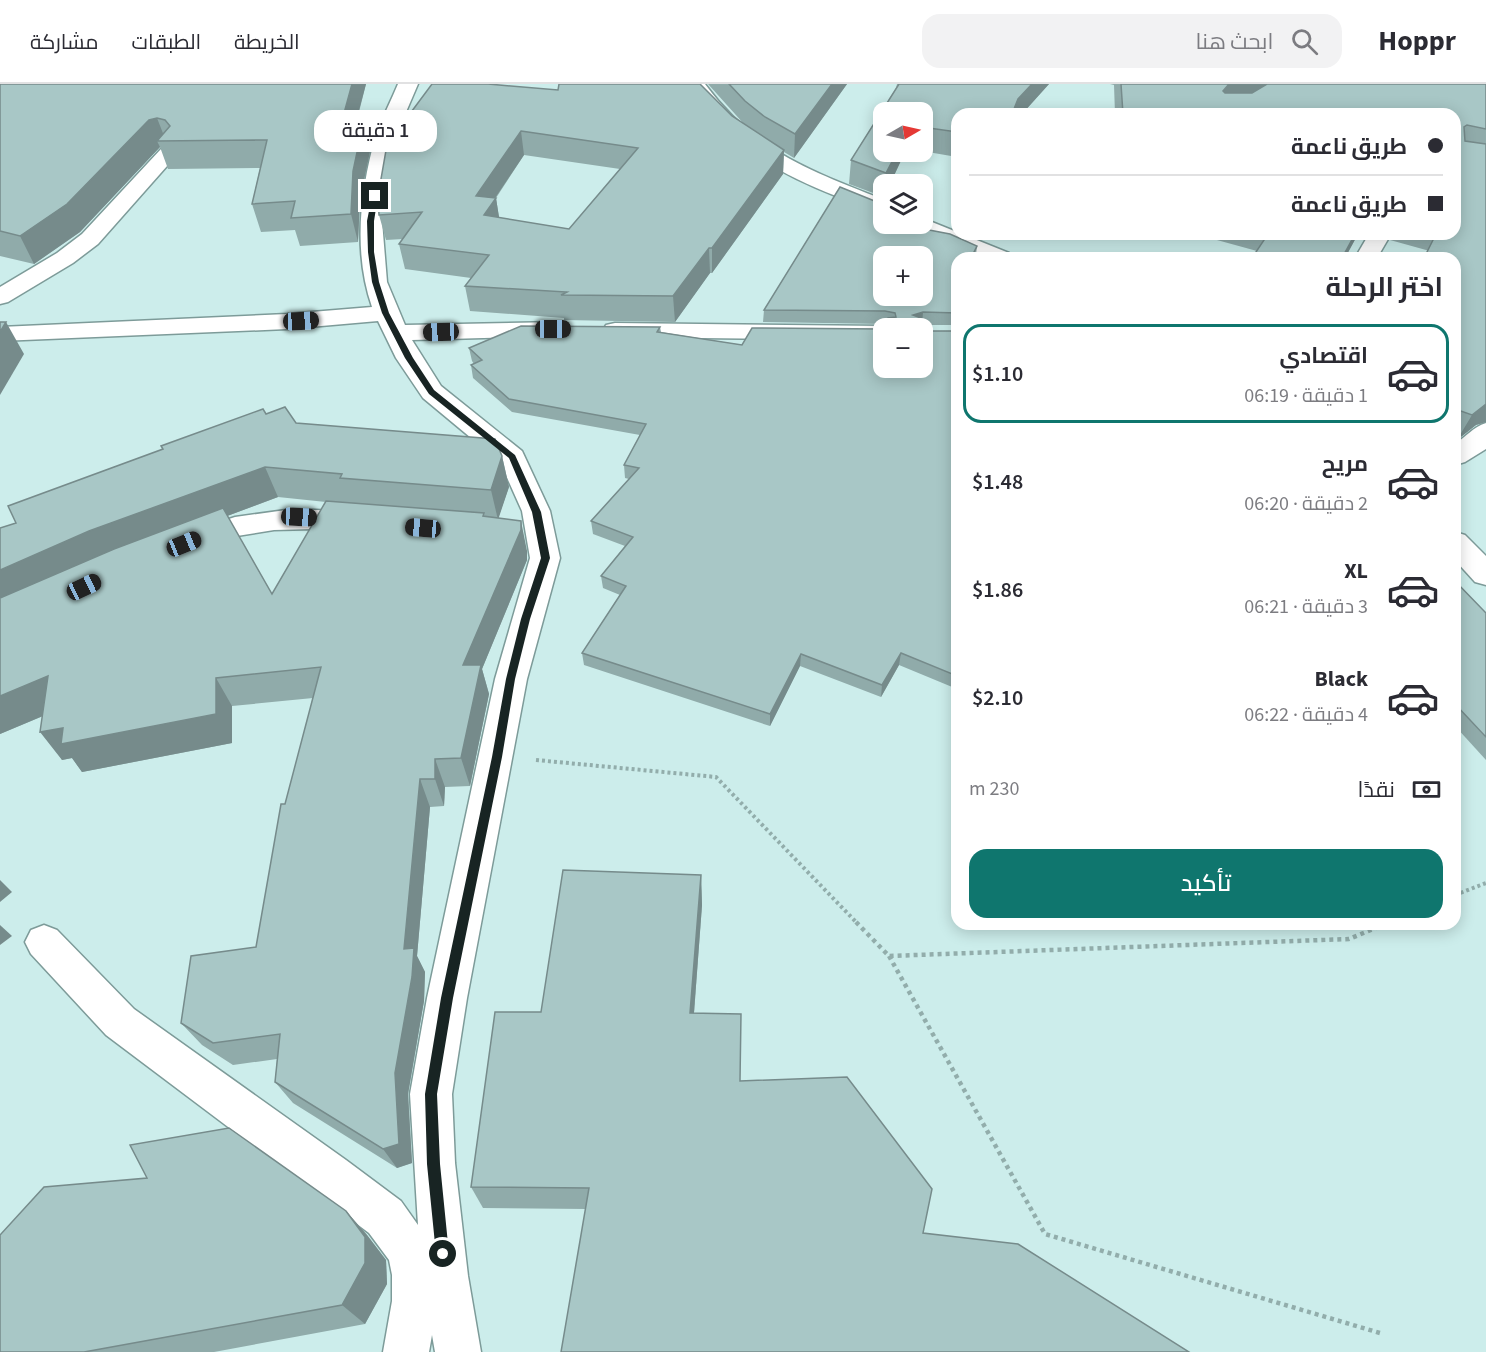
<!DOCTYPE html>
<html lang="ar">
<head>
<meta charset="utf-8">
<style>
  body { margin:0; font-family:"Source Sans 3",Cairo,sans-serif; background:#f2f2f3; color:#2b2b33; direction:rtl; height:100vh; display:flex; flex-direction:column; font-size:22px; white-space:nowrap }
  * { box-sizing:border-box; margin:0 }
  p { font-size:20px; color:#7c7c81 }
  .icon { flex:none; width:33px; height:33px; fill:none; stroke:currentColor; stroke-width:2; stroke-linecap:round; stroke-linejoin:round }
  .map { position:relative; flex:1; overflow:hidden; direction:ltr }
  .details { position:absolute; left:951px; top:168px; width:510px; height:678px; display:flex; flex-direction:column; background:#fff; border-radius:18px; box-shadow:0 3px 15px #0003; direction:rtl }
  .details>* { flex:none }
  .top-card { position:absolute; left:951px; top:24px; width:510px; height:132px; border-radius:18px; box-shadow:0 3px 15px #0003; direction:rtl; display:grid; align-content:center; height:132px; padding:0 18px; background:#fff }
  .needle { width:39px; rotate:81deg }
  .fabs { position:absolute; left:873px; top:18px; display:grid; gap:12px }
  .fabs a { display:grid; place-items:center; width:60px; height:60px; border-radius:12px; background:#fff; box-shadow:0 3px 15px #0003; font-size:30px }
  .end { position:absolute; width:27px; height:27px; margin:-14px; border:8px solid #182423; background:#fff; box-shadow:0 0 0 3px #fff }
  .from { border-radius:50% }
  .bubble { position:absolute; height:42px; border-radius:18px; background:#fff; box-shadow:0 3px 15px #0003; font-size:20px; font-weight:600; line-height:42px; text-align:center; direction:rtl }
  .car { position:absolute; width:18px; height:36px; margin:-18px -9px; border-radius:8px; box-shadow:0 0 4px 2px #0007; background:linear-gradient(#222 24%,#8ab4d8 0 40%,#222 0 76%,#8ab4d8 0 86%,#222 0) }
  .top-card b { display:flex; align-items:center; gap:21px; height:57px; font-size:22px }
  .top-card b+b { border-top:2px solid #e1e1e2 }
  .top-card i { width:15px; height:15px; background:#2b2b33 }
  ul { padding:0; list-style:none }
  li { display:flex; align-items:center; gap:18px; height:99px; margin:0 12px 9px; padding:0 6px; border:3px solid transparent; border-radius:18px }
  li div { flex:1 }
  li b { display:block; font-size:22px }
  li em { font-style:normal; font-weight:600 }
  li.on { border-color:#0f766e }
  li>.icon { width:54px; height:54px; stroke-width:1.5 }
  h2 { padding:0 18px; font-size:27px; line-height:72px }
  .pay { display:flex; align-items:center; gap:15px; height:66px; padding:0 18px; font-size:22px }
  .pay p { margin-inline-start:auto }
  .cta { display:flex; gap:12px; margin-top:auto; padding:12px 18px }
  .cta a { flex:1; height:69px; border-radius:18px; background:#0f766e; color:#fff; font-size:24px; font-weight:600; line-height:69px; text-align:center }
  header { display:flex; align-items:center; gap:36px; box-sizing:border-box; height:84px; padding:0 30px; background:#fff; border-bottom:2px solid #e1e1e2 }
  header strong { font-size:28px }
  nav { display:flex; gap:33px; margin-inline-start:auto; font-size:21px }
  .search { width:420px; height:54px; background:#f2f2f3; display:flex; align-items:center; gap:15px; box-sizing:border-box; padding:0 21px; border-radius:18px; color:#7c7c81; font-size:22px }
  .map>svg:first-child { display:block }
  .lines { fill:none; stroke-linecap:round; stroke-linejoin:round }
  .minor-casing { stroke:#7d9b99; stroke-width:3 }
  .path-far1 { stroke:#92adab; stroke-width:4; stroke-dasharray:3 3; stroke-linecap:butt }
  .path { stroke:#92adab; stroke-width:4.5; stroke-dasharray:4 4; stroke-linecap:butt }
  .minor { fill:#fff; fill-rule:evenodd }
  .wall { fill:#90abaa; fill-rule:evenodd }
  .shaded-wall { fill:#768b8b }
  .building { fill:#a8c7c6; stroke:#768b8b; stroke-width:1.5; fill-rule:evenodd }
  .route { fill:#182423 }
</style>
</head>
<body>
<header>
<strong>Hoppr</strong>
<div class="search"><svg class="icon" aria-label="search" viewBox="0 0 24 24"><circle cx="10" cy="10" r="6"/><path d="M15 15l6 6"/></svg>ابحث هنا</div>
<nav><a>الخريطة</a><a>الطبقات</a><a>مشاركة</a></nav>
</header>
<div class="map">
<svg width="1486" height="1268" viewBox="0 0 1486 1268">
  <rect width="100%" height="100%" fill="#ccedeb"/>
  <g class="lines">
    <g class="minor-casing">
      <g id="minor">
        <path d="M398,0H418L397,49L389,86L382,137L387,198L405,241L558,238L567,240L570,245L567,250L558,252L412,256L441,302L522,367L550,427L560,474L527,595L467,914L452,1010L455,1079L468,1192L481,1268H435L432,1251L429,1268H383L392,1217V1191L389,1176L369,1149L106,951L31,870L25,858L31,846L44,841L57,846L134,925L346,1076L401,1117L418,1141L410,1010L427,914L495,595L530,474L522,427L500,378L423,314L396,274L378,237L287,245L0,257V243L287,230L372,223C353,168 360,106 376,51C382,34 391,17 398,0Z"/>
        <path d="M685,0H705C755,68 809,86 884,116V130C867,126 851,118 836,112C772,87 725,58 685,0Z"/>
        <path d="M168,63L175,65L178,69L175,73L98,160L73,179L8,218L0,220V203L57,169L82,150L161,65Z"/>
        <path d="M922,134L1009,169L1012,174H981L911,145L908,140H922Z"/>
        <path d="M1369,150H1391L1377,174H1355Z"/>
        <path d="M615,239L884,242L893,244H884V256L615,253L606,251L603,246L606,241Z"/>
        <path d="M1486,339V365L1465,378L1455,381V360C1466,353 1473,343 1486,339Z"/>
        <path d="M293,425L360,428L370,431L374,438L370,445L360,448L313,445L274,446L237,452L190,468L180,465L175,458L180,451L235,433Z"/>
        <path d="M1455,448L1465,451L1486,472V501L1475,498L1455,476Z"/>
      </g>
    </g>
    <g class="path-far1">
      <path d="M536,676L716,693L857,839"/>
      <path d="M1455,811L1486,799"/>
    </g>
    <g class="path">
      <path d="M856,838L889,872L1349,855L1385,840"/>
      <path d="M889,872L1045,1150L1380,1249"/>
    </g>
    <use href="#minor" class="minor"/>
  </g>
  <g class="wall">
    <path d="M0,0H366L358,32L365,31L372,58L360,115L358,158L300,162L295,146L261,148L252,120L260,84L168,85L160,63L80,148L34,180L0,172Z"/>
    <path d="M708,0H847L794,74L784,68L783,90L712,189H710L675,238L564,236V234L470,227L465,202L471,194L405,185L399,160L403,155L386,156L379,131L392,32H732L744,40ZM524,71L620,85L569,145L499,134L496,114Z"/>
    <path d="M897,0H1049L1022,30H957V73L922,67V28H884V68H905L890,100H884V113L849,100L851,76L896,4Z"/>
    <path d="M1110,0H1486V338L1476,341L1457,356L1455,355V174L1390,156L1393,150H1455V30H1115L1114,1Z"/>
    <path d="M877,126L884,140H907L906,142L977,162L976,171L957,174V241H922L886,244L887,240H884L763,238L764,226Z"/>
    <path d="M1195,150H1358L1345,174H1252L1257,167Z"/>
    <path d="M660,243L661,248L742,261L924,247H957V605L899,581L881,613L800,582L770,642L584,581L582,569L620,511L603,504L601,492L625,462L593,450L591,437L629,395L625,394L624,381L640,351L512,328L473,294L471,281L474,280L472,277L469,264Z"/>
    <path d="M266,330L296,339L502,372L509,403L498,434L527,467V476L482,585L489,610L470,702L445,703L444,722L430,723L417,872L425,888L424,917L408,1010L412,1079L397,1084L293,1019L275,998L277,975L233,981L202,961L181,939L256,863L285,720L313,614L232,622V659L82,688L72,674L62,676L43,632L0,650L16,439ZM278,413L326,418L272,510L227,432Z"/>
    <path d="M1455,497L1486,529V676L1455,642Z"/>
    <path d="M701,791L702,821L694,929L586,1125L483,1124L471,1103L541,928Z"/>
    <path d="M346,1127L367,1151L386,1176L387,1200L365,1240L214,1268H0Z"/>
  </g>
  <g class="shaded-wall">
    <path d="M352,0H366L350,60L343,33Z"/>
    <path d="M832,0H847L794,74L795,50Z"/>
    <path d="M1032,0H1049L1022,30H1012L1018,15Z"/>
    <path d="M1229,0H1268L1216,30L1223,7Z"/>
    <path d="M365,31L372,58L360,115L358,158L351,130L353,87Z"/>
    <path d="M157,34L166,57H157L160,63L80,148L34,180L20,152L149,36Z"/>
    <path d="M521,47L524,71L485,129L496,114L500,139L489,156L476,112Z"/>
    <path d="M784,66L783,90L712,189V164Z"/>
    <path d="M897,68H905L890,100H885L886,89Z"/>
    <path d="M1355,150H1358L1345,174H1342Z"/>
    <path d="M709,164L710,189L675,238L673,212Z"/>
    <path d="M923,228L922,241L913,231Z"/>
    <path d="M6,238L24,270L0,311V248Z"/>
    <path d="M1486,320V338L1476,341L1457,356L1472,331Z"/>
    <path d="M502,372L509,403L498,436L491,406Z"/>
    <path d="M265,383L278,413L107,477L0,525V486L89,447Z"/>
    <path d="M521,437L527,467V476L482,585L489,610L470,702L461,674L463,581Z"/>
    <path d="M901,569L899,581L881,613L882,601Z"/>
    <path d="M801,570L800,582L770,642V630Z"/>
    <path d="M48,592L69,621L0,650V612Z"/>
    <path d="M216,594L232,622V659L82,688L72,674L62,676L40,648Z"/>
    <path d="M435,675L445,703L444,722L435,695Z"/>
    <path d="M420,695L430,723L417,872L425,888L424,917L408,1010L412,1079L397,1084L383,1065L395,989L404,865Z"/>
    <path d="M701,791L702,821L692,955L690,929Z"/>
    <path d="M0,796L12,808L0,818Z"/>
    <path d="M0,841L12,852L0,861Z"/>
    <path d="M346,1127L367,1151L386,1176L387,1200L365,1240L342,1221Z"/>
  </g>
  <g class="building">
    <path d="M0,0H352L343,33L365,31L353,87L351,130L291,134L295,117L252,120L267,56L157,57L170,42L165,36L157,34L149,36L67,120L20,152L0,147Z"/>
    <path d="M432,0H488L558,6L559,0H700L732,32L784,66L712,164H709L673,212L561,211L567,208L465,202L489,171L399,160L422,128L379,131L378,112L392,32L409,31ZM521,47L638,64L569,145L484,131L496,114L476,112Z"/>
    <path d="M729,0H832L795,50L765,33L745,17Z"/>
    <path d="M899,0H1032L1018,15L1012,30H957V48L922,43V28H884V68H897L886,89L851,76Z"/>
    <path d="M1121,0H1229L1223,7L1225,9H1252L1267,0H1486V45L1467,41L1464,43L1465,57L1486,60V320L1472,331L1455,325V174H1424L1436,150H1455V30H1123Z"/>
    <path d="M840,103L877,118L874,125L884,127V140H904L903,141L950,150L977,162L973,170L990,174H957V229L923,228L913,231L921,234L922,244H887L888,234L896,233L895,229L885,227L764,226ZM884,172H922V212H884Z"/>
    <path d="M1268,150H1355L1342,174H1252Z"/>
    <path d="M0,238H6L0,248Z"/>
    <path d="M521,242L660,243L657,248L742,261L752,244L884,245V284H922V245L924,247H957V592L901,569L882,601L801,570L770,630L582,569L626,502L601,492L633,453L591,437L639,384L624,381L646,340L509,315L471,281L482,276L469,264Z"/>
    <path d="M285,323L296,339L495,355L502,372L491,406L340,394L342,390L265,383L89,447L0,486V444L16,439L8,422L163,365L161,362L263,325L266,330Z"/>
    <path d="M326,417L484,429L483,432L521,437V446L463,581H481L461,674L435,675V695H420L404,865L414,864L412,893L395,989L399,1060L383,1065L275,998L280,950L213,959L181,939L191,872L256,863L281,720H285L321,583L216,594V630L61,660L63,644L40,648L48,592L0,612V514L114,465L223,424L272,510Z"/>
    <path d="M1455,497L1486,529V653L1455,620Z"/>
    <path d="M563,786L701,791L690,929L741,930L740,997L847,993L932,1105L923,1149L1018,1160L1189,1268H561L589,1104L471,1103L495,928H541Z"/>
    <path d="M229,1044L346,1127L365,1153V1179L342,1221L84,1268H0V1151L44,1103L147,1094L130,1061Z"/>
  </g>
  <path class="route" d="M375,110L378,112L374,137V168L379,198L389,229L413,274L434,306L515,371L541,428L550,474L530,535L515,595L502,673L453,914L437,1010L440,1080L449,1170L447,1175L443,1176L438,1175L436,1170L427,1080L425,1010L441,914L492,673L506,595L521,535L541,474L532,428L509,374L429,310L405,274L382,229L372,198L368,168L367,137L372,112Z"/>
</svg>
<div class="fabs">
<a><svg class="needle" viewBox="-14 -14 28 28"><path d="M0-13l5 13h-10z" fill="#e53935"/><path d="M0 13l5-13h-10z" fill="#7c7c81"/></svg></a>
<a><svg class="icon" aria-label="layers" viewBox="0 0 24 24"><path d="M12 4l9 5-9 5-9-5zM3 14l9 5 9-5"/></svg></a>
<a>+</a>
<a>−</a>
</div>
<i class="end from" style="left:443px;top:1170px"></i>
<i class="end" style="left:375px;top:112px"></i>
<div class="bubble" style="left:314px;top:26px;width:123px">1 دقيقة</div>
<i class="car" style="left:301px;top:237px;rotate:87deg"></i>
<i class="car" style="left:553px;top:245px;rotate:90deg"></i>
<i class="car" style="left:441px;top:248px;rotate:268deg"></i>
<i class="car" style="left:299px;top:433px;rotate:93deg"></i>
<i class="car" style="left:423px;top:444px;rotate:275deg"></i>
<i class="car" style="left:184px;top:460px;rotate:68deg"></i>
<i class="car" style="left:84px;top:503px;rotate:65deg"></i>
<div class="top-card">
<b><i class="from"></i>طريق ناعمة</b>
<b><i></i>طريق ناعمة</b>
</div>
<section class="details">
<h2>اختر الرحلة</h2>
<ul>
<li class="on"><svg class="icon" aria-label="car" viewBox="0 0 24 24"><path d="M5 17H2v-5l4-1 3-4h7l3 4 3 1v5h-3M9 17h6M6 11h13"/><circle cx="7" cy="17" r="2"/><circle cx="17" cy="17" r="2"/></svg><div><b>اقتصادي</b><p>1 دقيقة · 06:19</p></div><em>$1.10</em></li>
<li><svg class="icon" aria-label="car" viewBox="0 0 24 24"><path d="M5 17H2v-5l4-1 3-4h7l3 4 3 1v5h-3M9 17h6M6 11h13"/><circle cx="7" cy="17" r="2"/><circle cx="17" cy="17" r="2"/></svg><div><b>مريح</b><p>2 دقيقة · 06:20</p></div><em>$1.48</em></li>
<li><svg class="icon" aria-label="car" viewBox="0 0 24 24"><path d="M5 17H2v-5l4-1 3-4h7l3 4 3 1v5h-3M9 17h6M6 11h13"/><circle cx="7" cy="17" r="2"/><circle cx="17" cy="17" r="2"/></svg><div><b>XL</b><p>3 دقيقة · 06:21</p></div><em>$1.86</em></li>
<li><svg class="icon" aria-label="car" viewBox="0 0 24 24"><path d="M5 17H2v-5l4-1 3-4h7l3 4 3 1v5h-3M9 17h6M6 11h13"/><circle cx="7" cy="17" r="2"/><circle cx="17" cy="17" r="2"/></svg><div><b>Black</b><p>4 دقيقة · 06:22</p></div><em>$2.10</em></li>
</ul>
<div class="pay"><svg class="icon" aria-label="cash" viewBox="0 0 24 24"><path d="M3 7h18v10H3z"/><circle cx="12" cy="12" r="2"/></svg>نقدًا<p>230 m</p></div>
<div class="cta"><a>تأكيد</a></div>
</section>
</div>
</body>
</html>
